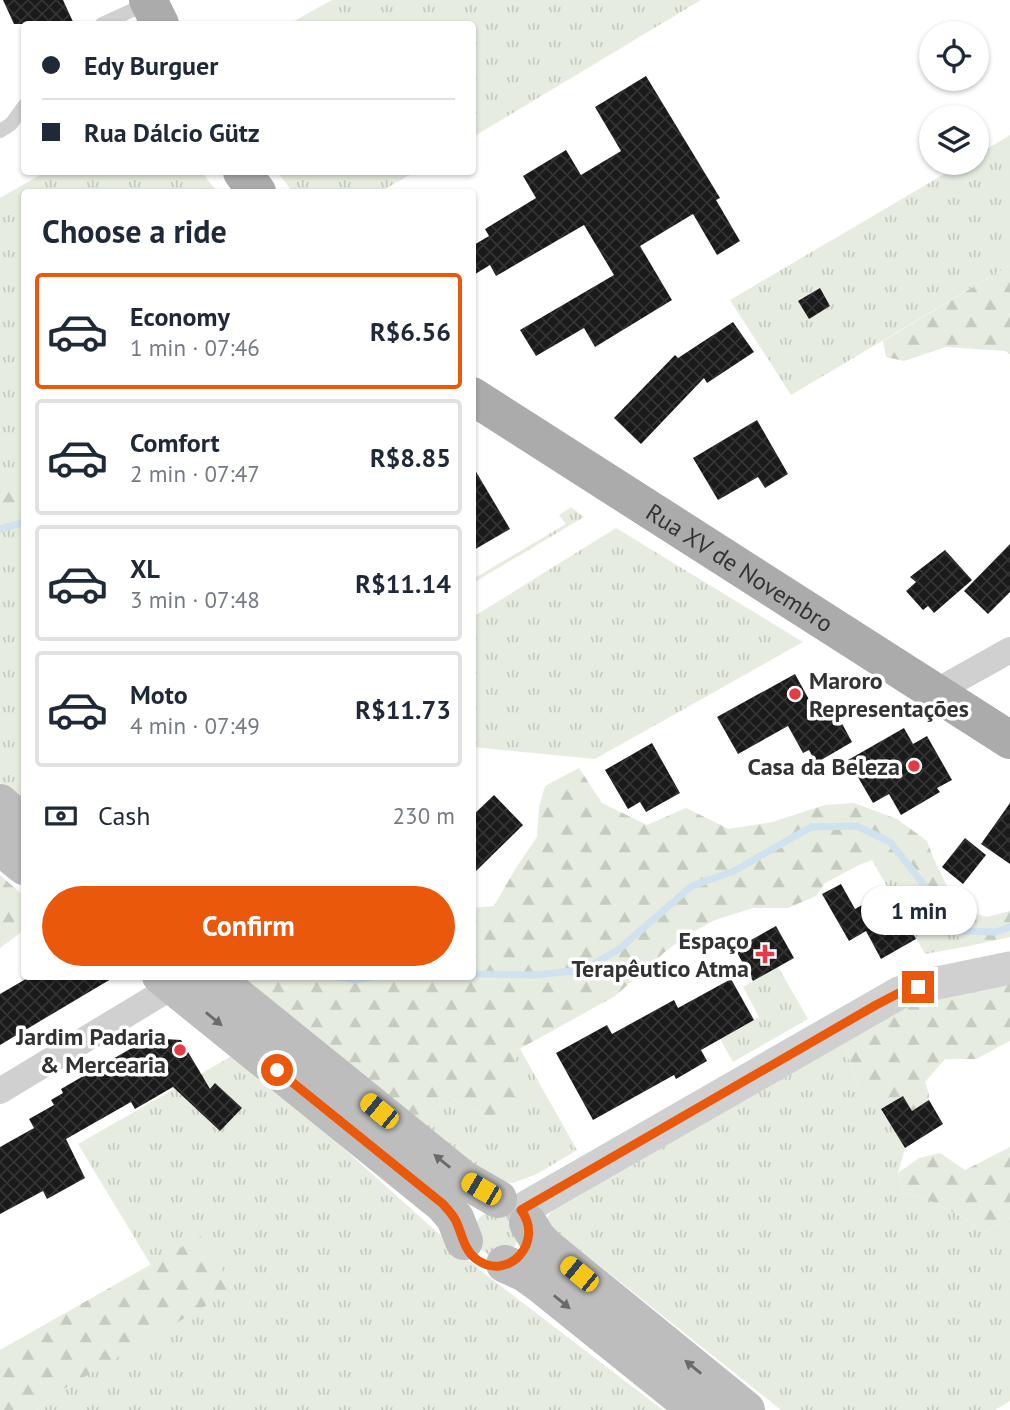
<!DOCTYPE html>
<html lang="en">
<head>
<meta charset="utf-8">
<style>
  body { margin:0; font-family:"PT Sans",sans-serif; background:#f6f6f7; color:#1f2937; height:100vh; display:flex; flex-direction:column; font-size:26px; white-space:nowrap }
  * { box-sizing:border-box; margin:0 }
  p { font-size:23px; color:#747a83 }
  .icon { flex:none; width:38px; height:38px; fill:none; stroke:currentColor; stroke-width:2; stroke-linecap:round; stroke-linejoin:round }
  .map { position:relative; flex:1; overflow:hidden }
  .drawer { position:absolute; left:21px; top:189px; width:455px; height:791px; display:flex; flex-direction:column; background:#fff; border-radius:7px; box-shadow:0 2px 5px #0004 }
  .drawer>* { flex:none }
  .guide { position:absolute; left:21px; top:21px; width:455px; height:154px; border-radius:7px; box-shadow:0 2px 5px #0004; display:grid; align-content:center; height:154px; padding:0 21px; background:#fff }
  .tools { position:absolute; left:919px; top:21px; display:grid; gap:14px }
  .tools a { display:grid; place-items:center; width:70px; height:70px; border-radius:50%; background:#fff; box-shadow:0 2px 5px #0004; font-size:35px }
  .end { position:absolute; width:32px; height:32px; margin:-16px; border:9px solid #ea580c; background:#fff; box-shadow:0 0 0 4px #fff }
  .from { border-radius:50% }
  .bubble { position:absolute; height:49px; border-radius:24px; background:#fff; box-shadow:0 2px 5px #0004; font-size:23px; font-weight:600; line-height:49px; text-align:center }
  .car { position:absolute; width:21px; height:42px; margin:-21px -10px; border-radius:9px; box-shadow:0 0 5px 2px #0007; background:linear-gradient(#f5c518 24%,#345 0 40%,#f5c518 0 76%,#345 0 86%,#f5c518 0) }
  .guide b { display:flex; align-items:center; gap:24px; height:66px; font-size:26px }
  .guide b+b { border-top:2px solid #e0e1e3 }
  .guide i { width:18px; height:18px; background:#1f2937 }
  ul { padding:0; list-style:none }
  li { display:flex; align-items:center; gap:21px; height:116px; margin:0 14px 10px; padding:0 7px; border:4px solid #e0e1e3; border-radius:7px }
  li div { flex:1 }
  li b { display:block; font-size:26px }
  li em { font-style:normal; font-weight:600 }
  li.active { border-color:#ea580c }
  li>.icon { width:63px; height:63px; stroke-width:1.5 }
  h2 { padding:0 21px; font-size:32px; line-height:84px }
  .pay { display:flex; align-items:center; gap:18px; height:77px; padding:0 21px; font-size:26px }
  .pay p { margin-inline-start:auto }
  .button { display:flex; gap:14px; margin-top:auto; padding:14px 21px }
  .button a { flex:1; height:80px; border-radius:42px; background:#ea580c; color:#fff; font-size:28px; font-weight:600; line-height:80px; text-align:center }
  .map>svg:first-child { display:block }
  .grass { fill:url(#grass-tufts) }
  .forest { fill:url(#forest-firs) }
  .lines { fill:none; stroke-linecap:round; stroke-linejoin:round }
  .stream { stroke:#cfe2ee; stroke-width:7 }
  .building { fill:url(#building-cross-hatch) }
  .service { stroke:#d0d0d0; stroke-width:14 }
  .minor { stroke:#d0d0d0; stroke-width:26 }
  .tertiary { stroke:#d0d0d0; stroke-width:33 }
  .secondary { stroke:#bdbdbd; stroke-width:38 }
  .primary { stroke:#ababab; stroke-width:38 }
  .oneway { fill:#6a6a6a }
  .route { stroke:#ea580c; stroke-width:9 }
  .poi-dot { fill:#e63946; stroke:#fff; stroke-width:2.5 }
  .labels { text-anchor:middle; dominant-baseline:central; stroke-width:7; stroke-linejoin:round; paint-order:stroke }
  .street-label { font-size:24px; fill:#333; stroke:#fff }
  .poi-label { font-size:24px; font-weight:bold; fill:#333; stroke:#fff; text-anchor:end }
</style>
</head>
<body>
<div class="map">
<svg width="1010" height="1410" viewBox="0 0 1010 1410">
  <defs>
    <pattern id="grass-tufts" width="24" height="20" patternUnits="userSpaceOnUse" patternTransform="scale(1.75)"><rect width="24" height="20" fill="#e6ecdf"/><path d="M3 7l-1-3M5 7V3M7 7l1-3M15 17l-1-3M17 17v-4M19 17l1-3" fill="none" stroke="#c6cbc0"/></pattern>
    <pattern id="forest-firs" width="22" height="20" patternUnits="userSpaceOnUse" patternTransform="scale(1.75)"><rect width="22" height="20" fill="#e6ecdf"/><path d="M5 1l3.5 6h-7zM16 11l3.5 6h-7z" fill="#c6cbc0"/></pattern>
    <pattern id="building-cross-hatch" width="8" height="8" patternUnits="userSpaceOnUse" patternTransform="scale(1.75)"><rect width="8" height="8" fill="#1a1a1a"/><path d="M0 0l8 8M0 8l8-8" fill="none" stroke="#333"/></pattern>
  </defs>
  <rect width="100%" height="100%" fill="#fff"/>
  <g class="grass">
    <path d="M332,0H701L473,137L472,24H289Z"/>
    <path d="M1010,135V265L791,395L730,300L963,163H976L977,155Z"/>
    <path d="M45,172H202L217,192H24V481L20,473L0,466V198Z"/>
    <path d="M277,172H415L380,192H293Z"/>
    <path d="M0,502L24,525V805L0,783Z"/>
    <path d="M571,507L584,517L473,583V579L566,524L559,515Z"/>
    <path d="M616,528L803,642L595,759L473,747V617Z"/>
    <path d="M883,857L903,875L934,915L969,946L925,954L872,860Z"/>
    <path d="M778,967L808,1019L733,1062L720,1039L759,1017L743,987Z"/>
    <path d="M843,1043L860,1090L903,1096L881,1110L905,1148L898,1173L903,1193C938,1201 955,1212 984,1232L1010,1218V1401L995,1410H781L550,1226L546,1220L551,1212Z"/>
    <path d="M520,1049L577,1150L537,1174L513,1183L490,1180L421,1128L446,1095L491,1119L514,1052Z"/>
    <path d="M237,1053L476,1267L663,1410H37L57,1393L201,1237L151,1265L78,1144Z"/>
    <path d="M489,1211L507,1212L519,1239L512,1250C498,1255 490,1259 478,1247C476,1229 470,1221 489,1211Z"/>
  </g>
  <g class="forest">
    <path d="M1010,265V354L1005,351L946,347L904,361L886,357L883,341Z"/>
    <path d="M0,466L20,473L24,481V525L0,502Z"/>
    <path d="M579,768L602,803L647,825L686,808L729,829L772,822L825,805L854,803L897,819L927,841L933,857L947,886L963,910L987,917L1010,911V937L969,946L934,915L903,875L883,858L872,860L859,865L825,883L816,896L788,908H753L715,920L689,934L666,951L615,996L514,1052L527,1102L491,1119L446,1095L421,1128L235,977L472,976L473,908L494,906L516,868L537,837L539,807L545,786Z"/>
    <path d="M0,875L24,896V930L0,948Z"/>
    <path d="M1010,983V1041L976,1059H945L925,1082L929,1094V1100L912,1111L903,1096L872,1102L860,1090L843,1043L901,1009L949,995Z"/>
    <path d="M1010,1147V1218L984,1232C955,1212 938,1201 903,1193L898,1173L919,1158L940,1153L965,1170Z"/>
    <path d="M201,1236L234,1289L57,1393L37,1410H0V1350Z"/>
  </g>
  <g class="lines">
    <g class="stream">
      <path d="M0,529L22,523L24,524"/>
      <path d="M472,974L533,975L583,970L618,950L692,886L734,871L811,827L857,826L890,842L932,895L963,931L996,932L1010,927"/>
      <path d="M332,976L355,980L376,976"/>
    </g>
  </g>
  <g class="building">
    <path d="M3,0H63L74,24H14Z"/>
    <path d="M646,76L720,198L716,200L740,241L717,255L693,214L640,246L672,300L595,347L584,328L536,356L520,330L614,275L584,225L496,276L490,265L472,276V246L489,236L485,229L536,198L523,176L566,150L581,175L621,151L595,107Z"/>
    <path d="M820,288L830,306L809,319L798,301Z"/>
    <path d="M733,322L754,352L707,383L704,378L641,444L614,418L675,355L678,358Z"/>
    <path d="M757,420L788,474L765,488L758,477L718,500L693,458Z"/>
    <path d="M472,465L510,529L472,551Z"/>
    <path d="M1010,544V592L988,614L964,591Z"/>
    <path d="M945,550L972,580L934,613L928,606L923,610L906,591L916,582L910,577Z"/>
    <path d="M795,674L817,714L832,705L852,742L816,763L809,750L803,753L788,726L738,754L717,717Z"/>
    <path d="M904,728L913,744L927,736L952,780L937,788L940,792L901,815L889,794L873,803L848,760Z"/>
    <path d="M652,743L680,793L646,812L640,802L628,809L605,770Z"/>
    <path d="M494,795L523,825L472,875V816Z"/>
    <path d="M1010,803V864L981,844Z"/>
    <path d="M965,838L986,855L963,884L942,867Z"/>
    <path d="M841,884L855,909L889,890L916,939L881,959L866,931L849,941L822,894Z"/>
    <path d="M776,926L794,958L753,981L735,949Z"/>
    <path d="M31,976H116L0,1045V994Z"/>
    <path d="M731,979L754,1020L701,1050L707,1061L676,1079L674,1075L593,1120L556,1053L607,1025L612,1034L674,1000L678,1008Z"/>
    <path d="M149,1038L181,1040L210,1089L215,1083L242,1108L220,1131L173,1087L135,1109L131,1102L66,1139L85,1178L47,1199L43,1191L0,1214V1147L34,1128L29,1119L54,1105L51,1100L63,1093L61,1089Z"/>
    <path d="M903,1096L912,1111L929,1100L943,1124L905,1148L881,1109Z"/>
  </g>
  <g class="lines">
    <g class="service">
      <path d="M102,24L148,3"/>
      <path d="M0,131L11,124L24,106"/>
    </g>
    <g class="minor">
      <path d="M935,692L1010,650"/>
      <path d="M0,1091L185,979"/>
    </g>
    <path class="tertiary" d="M521,1210L899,993L918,987L1010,968"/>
    <g class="secondary">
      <path d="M0,803L24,824"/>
      <path d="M0,846L24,866"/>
      <path d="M161,976L443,1204L455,1218L464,1241"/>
      <path d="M212,976L463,1179L498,1199"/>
      <path d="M528,1223L537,1238L546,1247L746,1410"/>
      <path d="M505,1264L525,1273L539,1283L697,1410"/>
    </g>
    <g class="primary">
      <path d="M148,0L160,24"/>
      <path d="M242,172L257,192"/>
      <path id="s1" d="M472,396L1010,740"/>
    </g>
  </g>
  <defs><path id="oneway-solid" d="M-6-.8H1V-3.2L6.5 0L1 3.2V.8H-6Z" transform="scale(1.75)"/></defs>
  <g class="oneway">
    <use href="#oneway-solid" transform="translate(214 1019) rotate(39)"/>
    <use href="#oneway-solid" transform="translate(442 1161) rotate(-141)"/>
    <use href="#oneway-solid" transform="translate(562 1302) rotate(39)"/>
    <use href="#oneway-solid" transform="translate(693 1367) rotate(-141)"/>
  </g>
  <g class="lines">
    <path class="route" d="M277,1070L443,1204C448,1210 453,1215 456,1221C462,1234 464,1250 476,1259C508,1283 545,1242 521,1210L876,1005L899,993L918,987"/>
  </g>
  <g class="poi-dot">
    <circle cx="795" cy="694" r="7"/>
    <circle cx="914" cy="766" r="7"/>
    <path d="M761.5 943.5h7v7h7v7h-7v7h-7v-7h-7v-7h7z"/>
    <circle cx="180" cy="1050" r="7"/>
  </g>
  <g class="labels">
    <g class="street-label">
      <text stroke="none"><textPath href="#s1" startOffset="318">Rua XV de Novembro</textPath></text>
    </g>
    <g class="poi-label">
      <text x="809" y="680" text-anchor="start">Maroro<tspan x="809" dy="28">Representações</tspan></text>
      <text x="900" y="766">Casa da Beleza</text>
      <text x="749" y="940">Espaço<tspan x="749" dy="28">Terapêutico Atma</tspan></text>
      <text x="166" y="1036">Jardim Padaria<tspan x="166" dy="28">&amp; Mercearia</tspan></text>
    </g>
  </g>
</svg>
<div class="tools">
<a><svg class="icon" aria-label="locate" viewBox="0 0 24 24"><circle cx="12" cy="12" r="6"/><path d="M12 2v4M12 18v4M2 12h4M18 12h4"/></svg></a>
<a><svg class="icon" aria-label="layers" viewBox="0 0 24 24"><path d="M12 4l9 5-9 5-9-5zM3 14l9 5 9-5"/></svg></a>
</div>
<i class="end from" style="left:277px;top:1070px"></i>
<i class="end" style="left:918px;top:987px"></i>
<div class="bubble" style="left:861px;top:886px;width:116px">1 min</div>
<i class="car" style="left:379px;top:1111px;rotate:309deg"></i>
<i class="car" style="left:481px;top:1189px;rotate:300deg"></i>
<i class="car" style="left:579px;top:1274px;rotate:309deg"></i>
<div class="guide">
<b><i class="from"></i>Edy Burguer</b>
<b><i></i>Rua Dálcio Gütz</b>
</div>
<section class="drawer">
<h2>Choose a ride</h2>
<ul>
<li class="active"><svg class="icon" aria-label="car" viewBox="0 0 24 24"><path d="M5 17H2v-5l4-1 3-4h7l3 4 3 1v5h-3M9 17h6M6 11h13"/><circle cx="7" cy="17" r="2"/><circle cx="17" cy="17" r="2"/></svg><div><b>Economy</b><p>1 min · 07:46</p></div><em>R$6.56</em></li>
<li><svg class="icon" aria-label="car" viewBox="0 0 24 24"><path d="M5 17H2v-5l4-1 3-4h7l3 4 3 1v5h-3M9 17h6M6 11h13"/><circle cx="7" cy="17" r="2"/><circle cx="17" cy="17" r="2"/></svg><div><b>Comfort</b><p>2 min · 07:47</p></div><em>R$8.85</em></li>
<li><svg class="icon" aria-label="car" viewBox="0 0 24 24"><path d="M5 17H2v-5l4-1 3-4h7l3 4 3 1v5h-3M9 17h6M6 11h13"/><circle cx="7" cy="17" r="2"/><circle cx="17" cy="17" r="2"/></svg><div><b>XL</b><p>3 min · 07:48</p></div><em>R$11.14</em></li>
<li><svg class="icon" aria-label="car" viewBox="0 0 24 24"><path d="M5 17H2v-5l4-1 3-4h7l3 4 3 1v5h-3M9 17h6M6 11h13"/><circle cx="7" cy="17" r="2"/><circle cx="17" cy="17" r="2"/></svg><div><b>Moto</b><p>4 min · 07:49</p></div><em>R$11.73</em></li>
</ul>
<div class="pay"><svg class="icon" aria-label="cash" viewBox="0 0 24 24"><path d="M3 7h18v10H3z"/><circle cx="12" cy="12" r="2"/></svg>Cash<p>230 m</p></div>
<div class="button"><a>Confirm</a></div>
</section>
</div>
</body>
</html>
